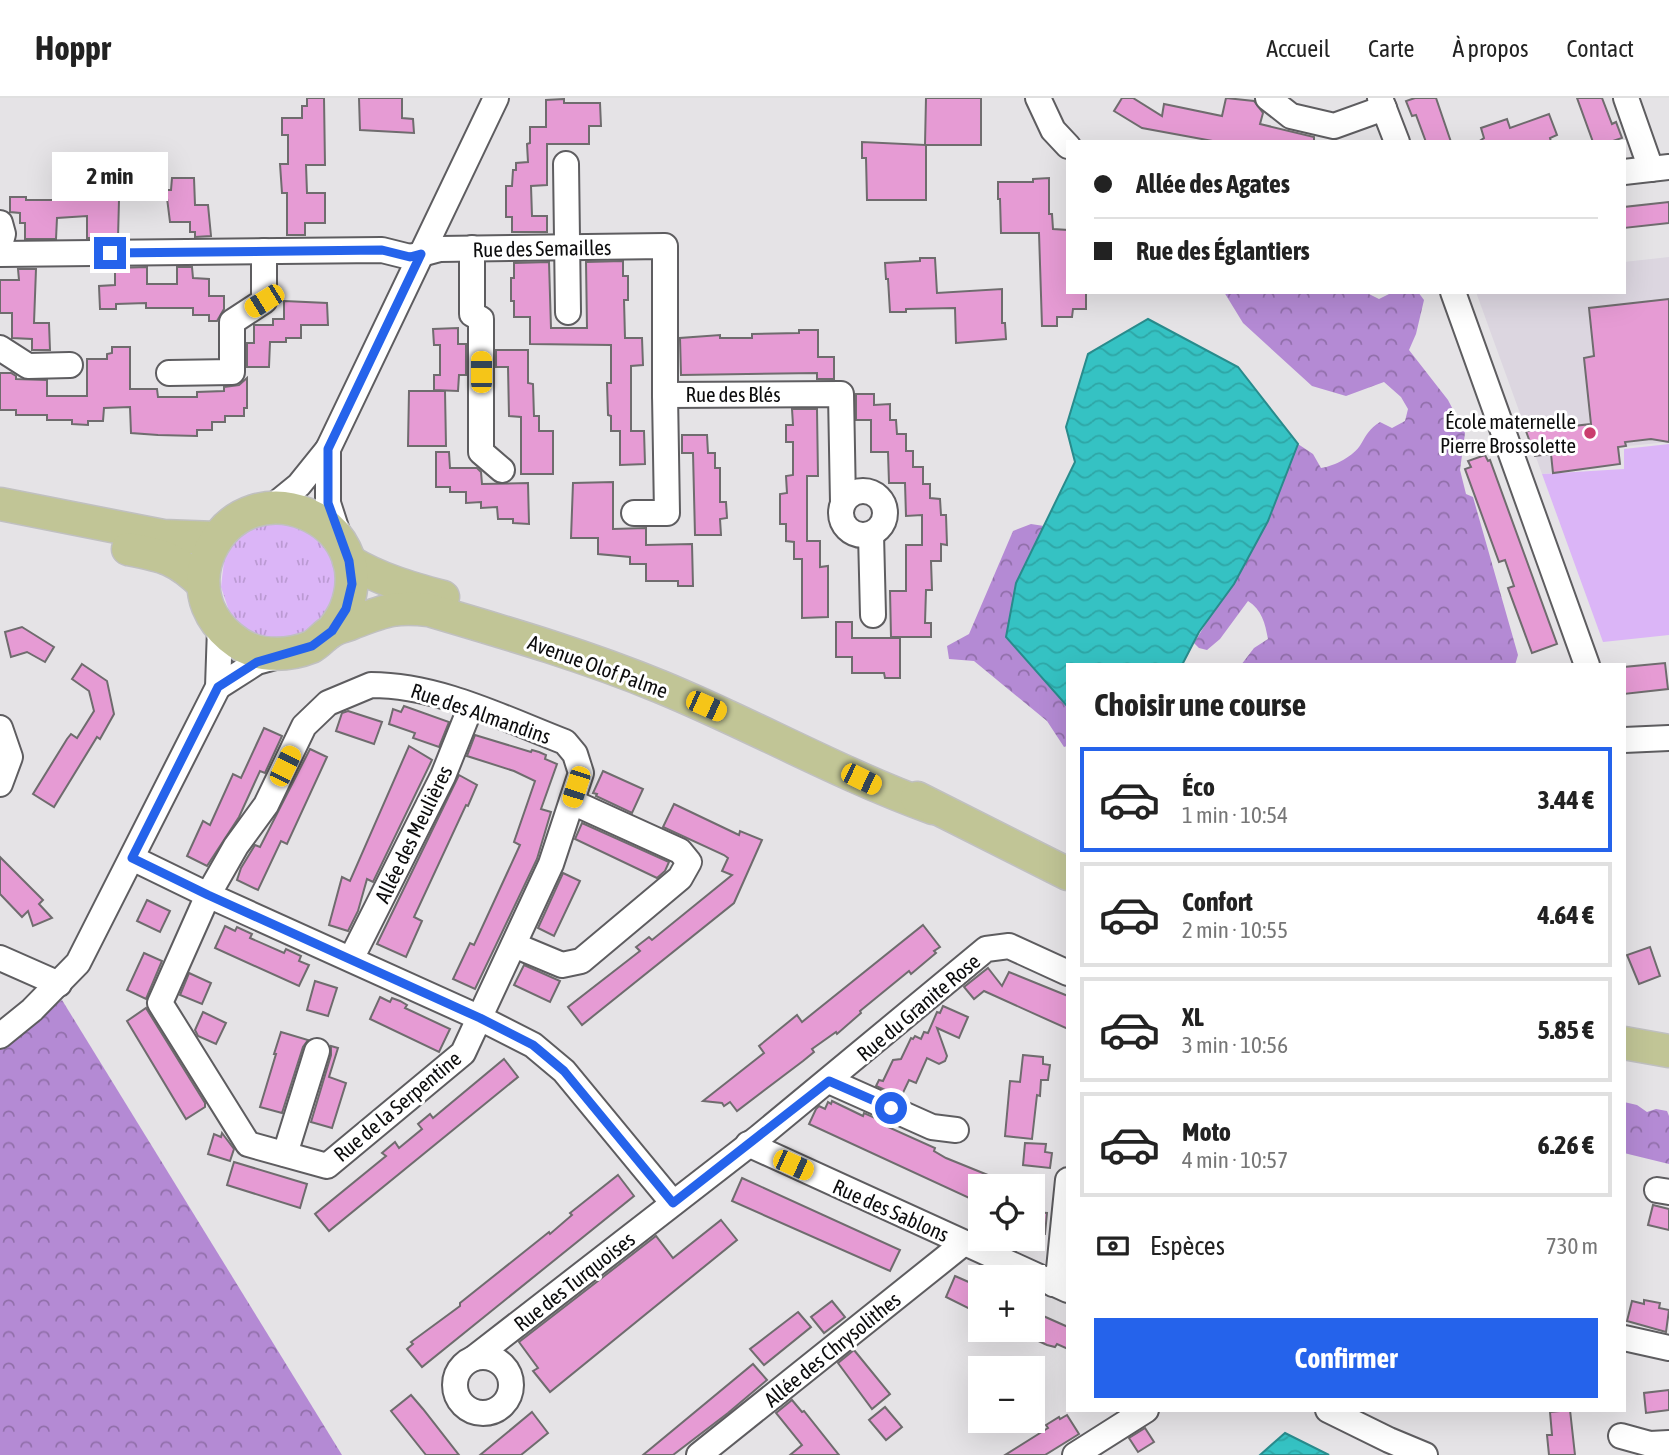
<!DOCTYPE html>
<html lang="fr">
<head>
<meta charset="utf-8">
<style>
  body { margin:0; font-family:"Asap Condensed",sans-serif; background:#f2f2f2; color:#222; height:100vh; display:flex; flex-direction:column; font-size:26px; white-space:nowrap }
  * { box-sizing:border-box; margin:0 }
  p { font-size:23px; color:#767676 }
  .icon { flex:none; width:38px; height:38px; fill:none; stroke:currentColor; stroke-width:2; stroke-linecap:round; stroke-linejoin:round }
  .map { position:relative; flex:1; overflow:hidden }
  .panel { position:absolute; left:1066px; top:565px; width:560px; height:749px; display:flex; flex-direction:column; background:#fff; border-radius:0px; box-shadow:0 7px 28px #0002 }
  .panel>* { flex:none }
  .banner { position:absolute; left:1066px; top:42px; width:560px; height:154px; border-radius:0px; box-shadow:0 7px 28px #0002; display:grid; align-content:center; height:154px; padding:0 28px; background:#fff }
  .buttons { position:absolute; left:968px; top:1076px; display:grid; gap:14px }
  .buttons a { display:grid; place-items:center; width:77px; height:77px; border-radius:0px; background:#fff; box-shadow:0 7px 28px #0002; font-size:35px }
  .end { position:absolute; width:32px; height:32px; margin:-16px; border:9px solid #2563eb; background:#fff; box-shadow:0 0 0 4px #fff }
  .from { border-radius:50% }
  .bubble { position:absolute; height:49px; border-radius:0px; background:#fff; box-shadow:0 7px 28px #0002; font-size:23px; font-weight:700; line-height:49px; text-align:center }
  .car { position:absolute; width:21px; height:42px; margin:-21px -10px; border-radius:9px; box-shadow:0 0 5px 2px #0007; background:linear-gradient(#f5c518 24%,#345 0 40%,#f5c518 0 76%,#345 0 86%,#f5c518 0) }
  .banner b { display:flex; align-items:center; gap:24px; height:66px; font-size:26px }
  .banner b+b { border-top:2px solid #e0e0e0 }
  .banner i { width:18px; height:18px; background:#222 }
  ul { padding:0; list-style:none }
  li { display:flex; align-items:center; gap:21px; height:105px; margin:0 14px 10px; padding:0 14px; border:4px solid #e0e0e0; border-radius:0px }
  li div { flex:1 }
  li b { display:block; font-size:26px }
  li em { font-style:normal; font-weight:700 }
  li.on { border-color:#2563eb }
  li>.icon { width:63px; height:63px; stroke-width:1.5 }
  h2 { padding:0 28px; font-size:32px; line-height:84px }
  .pay { display:flex; align-items:center; gap:18px; height:77px; padding:0 28px; font-size:26px }
  .pay p { margin-inline-start:auto }
  .primary-button { display:flex; gap:14px; margin-top:auto; padding:14px 28px }
  .primary-button a { flex:1; height:80px; border-radius:0px; background:#2563eb; color:#fff; font-size:28px; font-weight:700; line-height:80px; text-align:center }
  header { display:flex; align-items:center; gap:42px; box-sizing:border-box; height:98px; padding:0 35px; background:#fff; border-bottom:2px solid #e0e0e0 }
  header strong { font-size:33px }
  nav { display:flex; gap:38px; margin-inline-start:auto; font-size:24px }
  .map>svg:first-child { display:block }
  .built { fill:#dcd6e0 }
  .grass { fill:url(#grass-tufts) }
  .forest { fill:url(#forest-crowns) }
  .park { fill:#dbb5f7 }
  .water { fill:url(#water-waves); stroke:#298b8c; stroke-width:2 }
  .building { fill:#e69bd4; stroke:#6f6c6e; stroke-width:2 }
  .lines { fill:none; stroke-linecap:round; stroke-linejoin:round }
  .minor-casing { stroke:#5e5d60; stroke-width:28 }
  .major-casing { stroke:#c0c0c0; stroke-width:35 }
  .minor { stroke:#fff; stroke-width:24 }
  .major { stroke:#c1c596; stroke-width:32 }
  .route { stroke:#2563eb; stroke-width:9 }
  .poi-dot { fill:#ca3d6e; stroke:#fff; stroke-width:2.5 }
  .labels { text-anchor:middle; dominant-baseline:central; stroke-width:6; stroke-linejoin:round; paint-order:stroke }
  .street-label { font-size:21px; fill:#0c0c0d; stroke:#fff }
  .poi-label { font-size:21px; fill:#0c0c0d; stroke:#fff; text-anchor:end }
</style>
</head>
<body>
<header>
<strong>Hoppr</strong>
<nav><a>Accueil</a><a>Carte</a><a>À propos</a><a>Contact</a></nav>
</header>
<div class="map">
<svg width="1669" height="1357" viewBox="0 0 1669 1357">
  <defs>
    <pattern id="grass-tufts" width="24" height="20" patternUnits="userSpaceOnUse" patternTransform="scale(1.75)"><rect width="24" height="20" fill="#dbb5f7"/><path d="M3 7l-1-3M5 7V3M7 7l1-3M15 17l-1-3M17 17v-4M19 17l1-3" fill="none" stroke="#bb9ad3"/></pattern>
    <pattern id="forest-crowns" width="20" height="18" patternUnits="userSpaceOnUse" patternTransform="scale(1.75)"><rect width="20" height="18" fill="#b48ad4"/><path d="M2 6a3 3 0 1 1 6 0M12 15a3 3 0 1 1 6 0" fill="none" stroke="#916faa"/></pattern>
    <pattern id="water-waves" width="16" height="10" patternUnits="userSpaceOnUse" patternTransform="scale(1.75)"><rect width="16" height="10" fill="#35c2c3"/><path d="M0 5q4-4 8 0t8 0" fill="none" stroke="#2ea6a6"/></pattern>
  </defs>
  <rect width="100%" height="100%" fill="#e5e3e6"/>
  <path class="built" d="M1669,159V344L1618,349L1620,366L1542,376L1476,194H1624V164Z"/>
  <path class="grass" d="M258,424H310L347,475L321,533L271,543L247,533L229,513L221,489L224,463L237,440Z"/>
  <g class="forest">
    <path d="M1224,194H1365L1379,201L1393,194H1418L1424,202L1416,236L1409,252L1448,302L1465,335L1460,372L1466,396L1473,399L1518,557L1515,567H1241L1254,550L1268,541C1265,525 1262,512 1248,503L1220,541L1207,552L1199,550L1194,545L1269,422L1298,346L1313,356L1321,370C1335,368 1354,358 1361,346C1367,336 1369,331 1380,324L1392,330L1405,323L1408,311L1401,299L1384,284L1346,298L1312,288L1243,225Z"/>
    <path d="M1031,426L1044,428L1016,485L1006,539L1067,608V648L1064,649L1047,623L974,563L949,561L947,548L969,536L1013,433Z"/>
    <path d="M62,902L342,1357H0V952Z"/>
    <path d="M1624,1004L1637,1007L1647,1014L1656,1011L1667,1013L1669,1018V1066L1624,1055Z"/>
  </g>
  <path class="park" d="M1669,346V537L1603,544L1542,376L1624,371V351Z"/>
  <g class="water">
    <path d="M1148,221L1238,269L1298,346L1268,423L1234,486L1199,534L1182,567H1068L1067,608L1006,539L1016,485L1075,364L1066,329L1088,256Z"/>
    <path d="M1285,1335L1329,1357H1260Z"/>
  </g>
  <g class="building">
    <path d="M307,0H324L325,67H306L307,95H325V125H305V137H287V95H282L280,66H288V37H282V20H302V8H307Z"/>
    <path d="M359,0H402V20L413,21L414,35L360,32Z"/>
    <path d="M926,0H981V47H926V102H867L866,60H862V44L925,47Z"/>
    <path d="M1122,0H1133L1162,18L1164,6L1222,18L1226,0L1254,3L1263,15L1260,26L1314,39V44H1218L1142,30L1114,13Z"/>
    <path d="M1415,0H1436L1451,44H1426L1416,17L1412,18L1406,3Z"/>
    <path d="M1577,0H1602L1612,26L1616,24L1622,40L1610,44H1593Z"/>
    <path d="M564,1V5H600L601,28H589V46H547V87L531,88L532,118H547V134H512V119H506V88H512L513,72H516V65L528,64L527,46L530,45V29H546V2Z"/>
    <path d="M1549,16L1557,37L1550,40L1551,44H1478L1484,40L1481,30L1507,21L1510,30Z"/>
    <path d="M172,80H194L195,107H208L211,138L195,139V134H190V124H170L166,92H171Z"/>
    <path d="M1049,80V116H1052L1053,131L1068,132V194H1086V211H1073L1072,219H1057V228H1042L1039,135H1001L1000,101H998V84H1033V81Z"/>
    <path d="M56,98L119,102L118,140H87V118L57,120L56,141H25V125H20V115L10,114V99H26V102H56Z"/>
    <path d="M1669,104V125L1624,130V109Z"/>
    <path d="M920,160H935L937,195L1002,191V225H1005L1006,241L956,245L955,210L906,211V214H890L888,181H886L885,165L920,163Z"/>
    <path d="M623,163V178H628V202H624L625,240H642L643,267L631,268V333H644L645,366L620,367V333H611V318L608,317L607,285H611V247L530,246V219H514V203H511V180H514V165L549,164L551,230H587L586,164Z"/>
    <path d="M147,169V186H177V169H192L193,180L209,181V198H224V211L217,223H209V217H193V210H146V205L116,206V211H100L99,188L115,187V170Z"/>
    <path d="M18,171H36L34,225H49L50,252H32V241L12,240V215H0V182H19Z"/>
    <path d="M1669,201V344L1651,341L1625,344L1626,348L1618,349L1620,366L1553,375L1551,356L1535,358L1526,333L1591,326L1584,260L1594,258L1589,210Z"/>
    <path d="M284,203L327,205L328,227H301V240H286V244H270L269,269H247V245H254V227H273V221H284Z"/>
    <path d="M458,230V246H466V277H459L458,293L434,292V277H440V247H434L433,231Z"/>
    <path d="M799,232H818V259H834V281H817V275L681,277L680,240L720,237V240H752V236L799,235Z"/>
    <path d="M112,249H130V291H157L158,299H197V294L224,293V289L239,287L247,280V310H244V318H225V324H212V332H197V338L158,337L131,335L130,309L104,310L103,323H88V327L72,326V322H47V317H16V312H0V275H11L16,278V281L47,282V298H87V261H107V256L112,255Z"/>
    <path d="M496,252H528V285L533,286L534,318H539V333H553V376H521V319L509,318L508,269H496Z"/>
    <path d="M409,293H445L446,348H408Z"/>
    <path d="M856,296H874V307L890,306V322H896L897,336H906V353H913V369H923V386H930V400L940,401L941,417H946L947,447L941,446V463H931L932,492H926L925,525H931V539H891L890,493H906V447H922V417L906,418L905,385H889L888,354H871V322H856Z"/>
    <path d="M792,311H817L818,378H807V443H820V469L828,468V519L802,520V461H794V444L786,443V426H780V396L787,395L786,378L793,377V344H786V327H793Z"/>
    <path d="M682,337H707L708,355H715V370H720V404H726L727,420L720,421L721,437H695L693,355H682Z"/>
    <path d="M436,354H449L450,370H477L481,374L482,386L528,385L529,426L513,425V421H498L497,409L481,410V404L466,405V394H450V389H436Z"/>
    <path d="M1485,357L1488,363L1490,362L1557,546L1532,555L1508,490L1514,488L1505,462L1499,464L1465,371L1471,369L1468,363Z"/>
    <path d="M613,384V431L646,430V447L692,446L693,488H678V483H646V466H630V459L598,456V440H571L573,385Z"/>
    <path d="M836,524H852V540H900V580H885L884,575H852V559H836Z"/>
    <path d="M22,529L54,549L45,564L27,554L11,559L5,534Z"/>
    <path d="M1665,565L1668,591L1624,596V569Z"/>
    <path d="M82,566L107,583L114,616L100,641L97,639L54,709L33,696L67,641L71,636L77,640L94,613L89,593L72,581Z"/>
    <path d="M404,608L449,624L439,649L413,640L415,635L389,626L393,611L401,614Z"/>
    <path d="M348,613L382,624L374,646L336,633L342,615Z"/>
    <path d="M264,630L282,638L265,675L260,673L239,719L207,768L187,758L203,723L210,727L233,676L241,680Z"/>
    <path d="M475,637L531,654L532,652L539,654L546,657L545,661L557,666L541,711L551,714L537,761L475,891L453,881L470,845L474,847L520,747L514,744L535,683L514,673L467,658Z"/>
    <path d="M409,648L432,662L373,784L367,781L358,813L348,833L329,827L342,779L350,783Z"/>
    <path d="M310,651L327,659L287,746L281,743L258,792L237,782L241,770L255,747L260,749Z"/>
    <path d="M603,673L643,691L632,715L596,698L597,696L593,695Z"/>
    <path d="M459,677L477,687L468,708L466,707L414,819L422,823L406,859L377,846Z"/>
    <path d="M674,706L739,737L740,733L762,742L734,805L582,927L568,909L640,853L636,849L649,839L652,842L732,777L722,773L728,760L724,757L663,729Z"/>
    <path d="M582,725L669,764L665,773L657,780L575,741Z"/>
    <path d="M0,759L43,802L39,806L52,820L33,828L28,813L22,819L0,796Z"/>
    <path d="M563,775L580,783L554,838L538,830Z"/>
    <path d="M147,802L170,813L160,834L137,823Z"/>
    <path d="M923,827L940,849L934,853L936,855L911,876L909,873L860,913L861,915L837,936L836,934L812,951L814,954L803,963L737,1013L730,1004L724,1008L722,1005L703,1003L764,955L759,948L797,917L802,924Z"/>
    <path d="M225,828L235,833L237,829L252,836L250,840L284,855L286,851L301,858L299,863L309,867L299,888L215,850Z"/>
    <path d="M1650,849L1660,878L1639,886L1627,857Z"/>
    <path d="M144,855L162,863L146,901L127,892Z"/>
    <path d="M524,867L560,883L550,904L514,887Z"/>
    <path d="M988,870L1002,888L1009,874L1068,898V931L984,893L974,901L964,889Z"/>
    <path d="M189,875L211,885L202,906L180,897Z"/>
    <path d="M315,883L337,890L328,918L307,912Z"/>
    <path d="M380,899L390,904L392,900L400,903L407,907L405,910L450,931L439,954L370,921Z"/>
    <path d="M943,908L968,919L959,940L937,930L947,958L945,963L939,966L927,960L916,985L909,982L901,999L876,988L879,982L883,983L893,962L901,961L911,940L913,941L915,938L921,941L924,934L928,935L937,914L940,915Z"/>
    <path d="M146,910L205,1005V1009L186,1021L127,923Z"/>
    <path d="M203,914L226,925L216,946L198,938L195,932Z"/>
    <path d="M281,934L308,942L303,949L282,1015L260,1009L276,956H274Z"/>
    <path d="M331,948L338,950L329,979L346,985L332,1030L311,1024L331,957Z"/>
    <path d="M1023,957L1043,959V966L1050,967L1048,982H1041L1040,998L1037,997L1032,1041L1005,1038L1010,983L1020,984Z"/>
    <path d="M504,961L518,979L329,1133L315,1116L386,1058L382,1055L395,1044L399,1050L422,1031L418,1026L430,1016L433,1020Z"/>
    <path d="M832,1003L863,1018L864,1015L889,1026L888,1029L935,1050L934,1053L946,1060L1015,1088H980V1105L809,1026L816,1011L819,1008L825,1011L828,1004L831,1006Z"/>
    <path d="M222,1035L234,1051L230,1063L208,1056L214,1036L221,1039Z"/>
    <path d="M1025,1045L1046,1046L1045,1054L1052,1055L1050,1070L1023,1067Z"/>
    <path d="M234,1064L307,1086L300,1110L227,1087Z"/>
    <path d="M618,1077L634,1098L422,1269L407,1251L413,1246L411,1244L460,1208V1205L549,1134L550,1136L572,1117L570,1115Z"/>
    <path d="M742,1080L900,1152L890,1173L732,1103Z"/>
    <path d="M1653,1107L1669,1111V1132L1648,1127Z"/>
    <path d="M1032,1114L1047,1115L1045,1136L1032,1135Z"/>
    <path d="M721,1122L737,1142L550,1294L533,1273L538,1270L519,1244L656,1138L673,1160Z"/>
    <path d="M955,1178L980,1189V1216L946,1199Z"/>
    <path d="M1644,1202L1660,1205L1659,1210L1669,1212L1666,1234L1627,1223L1632,1203L1644,1206Z"/>
    <path d="M832,1203L845,1219L824,1235L811,1219Z"/>
    <path d="M1032,1213L1068,1229V1251L1057,1246L1055,1249L1047,1247L1032,1240Z"/>
    <path d="M798,1214L811,1229L764,1267L750,1251Z"/>
    <path d="M854,1252L890,1296L872,1311L838,1265Z"/>
    <path d="M753,1266L767,1282L728,1315L673,1357H643Z"/>
    <path d="M1669,1292V1312L1646,1315L1644,1295Z"/>
    <path d="M411,1297L423,1311L459,1357H426L391,1313Z"/>
    <path d="M792,1302L802,1314L804,1313L839,1357H790L802,1347L776,1315Z"/>
    <path d="M885,1309L902,1329L886,1342L869,1322Z"/>
    <path d="M1570,1312L1575,1357H1549L1547,1337H1552L1550,1314Z"/>
    <path d="M532,1314L548,1335L537,1344L521,1357H480Z"/>
    <path d="M1067,1317L1079,1336L1045,1357H1005L1048,1330L1046,1327L1059,1319L1060,1321Z"/>
    <path d="M1145,1330L1154,1344L1138,1354L1129,1340Z"/>
  </g>
  <g class="lines">
    <g class="minor-casing">
      <g id="minor">
        <path d="M1038,0L1053,32L1068,48"/>
        <path d="M1268,0L1291,18L1334,28L1384,10"/>
        <path d="M1380,0L1397,44"/>
        <path d="M1626,0L1651,71"/>
        <path d="M566,66L568,214"/>
        <path d="M1624,74L1669,69"/>
        <path d="M0,125L3,136L0,147"/>
        <path d="M472,150V216L481,221V354L502,372"/>
        <path d="M0,156L382,152L410,159L440,151L665,148V297L841,296L843,405"/>
        <path d="M1453,194L1587,567"/>
        <path d="M0,250L28,268L70,267"/>
        <path d="M169,275L232,274V224L264,203V153"/>
        <path d="M328,351V405L340,442"/>
        <circle cx="863" cy="415" r="22"/>
        <path d="M272,409L299,387L328,351L496,0"/>
        <path d="M634,415H667L665,297"/>
        <path d="M871,436L873,517"/>
        <path d="M371,587C438,587 503,620 565,644L575,656L581,675L551,766L463,955L327,1068L248,1046L160,905L208,797L236,748L266,707L304,628L328,605Z"/>
        <path d="M218,589L257,564L279,558"/>
        <path d="M0,630L10,659L0,686"/>
        <path d="M1624,642L1669,640"/>
        <path d="M132,760L208,797L480,920L533,947L564,973L673,1105"/>
        <path d="M514,847L562,867L581,863L680,780L689,764L680,753L572,704"/>
        <path d="M0,860L59,886"/>
        <path d="M351,861L443,678L471,608"/>
        <path d="M0,938L32,912L78,865L218,589L220,530"/>
        <path d="M829,983L932,1029L956,1032"/>
        <path d="M748,1046L1068,1192"/>
        <path d="M285,1056L317,953"/>
        <path d="M1657,1092L1669,1094"/>
        <path d="M1053,1186L1059,1171L1068,1082"/>
        <path d="M1624,1240L1669,1250"/>
        <circle cx="483" cy="1287" r="28"/>
        <path d="M474,1260L759,1039L986,851L1009,848L1068,875"/>
        <path d="M1328,1312L1389,1342L1425,1357"/>
        <path d="M1621,1338L1650,1346L1669,1345"/>
        <path d="M699,1357L964,1145"/>
        <path d="M1075,1357L1146,1312"/>
      </g>
    </g>
    <g class="major-casing">
      <g id="major">
        <path d="M0,406L163,438L216,440"/>
        <path d="M128,451C164,458 176,460 203,486"/>
        <path d="M349,463C378,481 410,490 443,499"/>
        <path d="M332,533C337,526 343,518 346,510C380,421 251,367 210,453C202,470 201,491 208,509C217,531 240,552 264,555C279,557 296,555 311,549C319,545 324,537 332,533C338,529 346,528 352,525C384,513 394,508 429,512C507,535 586,558 661,589C753,627 839,676 933,710"/>
        <path d="M917,700L1068,776"/>
        <path d="M1624,945L1669,953"/>
      </g>
    </g>
    <use href="#minor" class="minor"/>
    <use href="#major" class="major"/>
  </g>
  <g class="lines">
    <path class="route" d="M110,155L382,152L410,159L421,156L328,351V405L349,463L352,486L346,511L332,533L312,548L257,564L218,589L132,760L208,797L480,920L533,947L564,973L673,1105L829,983L891,1010"/>
  </g>
  <circle class="poi-dot" cx="1590" cy="335" r="7"/>
  <g class="labels">
    <g class="street-label">
      <text transform="translate(542 150) rotate(-1)">Rue des Semailles</text>
      <text x="733" y="296">Rue des Blés</text>
      <text transform="translate(598 568) rotate(20)">Avenue Olof Palme</text>
      <text transform="translate(481 615) rotate(19)">Rue des Almandins</text>
      <text transform="translate(413 736) rotate(-64)">Allée des Meulières</text>
      <text transform="translate(918 909) rotate(-40)">Rue du Granite Rose</text>
      <text transform="translate(397 1008) rotate(-40)">Rue de la Serpentine</text>
      <text transform="translate(891 1112) rotate(24)">Rue des Sablons</text>
      <text transform="translate(574 1183) rotate(-38)">Rue des Turquoises</text>
      <text transform="translate(832 1251) rotate(-39)">Allée des Chrysolithes</text>
    </g>
    <g class="poi-label">
      <text x="1576" y="323">École maternelle<tspan x="1576" dy="24">Pierre Brossolette</tspan></text>
    </g>
  </g>
</svg>
<div class="buttons">
<a><svg class="icon" aria-label="locate" viewBox="0 0 24 24"><circle cx="12" cy="12" r="6"/><path d="M12 2v4M12 18v4M2 12h4M18 12h4"/></svg></a>
<a>+</a>
<a>−</a>
</div>
<i class="end from" style="left:891px;top:1010px"></i>
<i class="end" style="left:110px;top:155px"></i>
<div class="bubble" style="left:52px;top:54px;width:116px">2 min</div>
<i class="car" style="left:264px;top:203px;rotate:238deg"></i>
<i class="car" style="left:481px;top:274px;rotate:0deg"></i>
<i class="car" style="left:706px;top:608px;rotate:114deg"></i>
<i class="car" style="left:285px;top:668px;rotate:26deg"></i>
<i class="car" style="left:861px;top:681px;rotate:116deg"></i>
<i class="car" style="left:576px;top:689px;rotate:198deg"></i>
<i class="car" style="left:793px;top:1067px;rotate:114deg"></i>
<div class="banner">
<b><i class="from"></i>Allée des Agates</b>
<b><i></i>Rue des Églantiers</b>
</div>
<section class="panel">
<h2>Choisir une course</h2>
<ul>
<li class="on"><svg class="icon" aria-label="car" viewBox="0 0 24 24"><path d="M5 17H2v-5l4-1 3-4h7l3 4 3 1v5h-3M9 17h6M6 11h13"/><circle cx="7" cy="17" r="2"/><circle cx="17" cy="17" r="2"/></svg><div><b>Éco</b><p>1 min · 10:54</p></div><em>3.44 €</em></li>
<li><svg class="icon" aria-label="car" viewBox="0 0 24 24"><path d="M5 17H2v-5l4-1 3-4h7l3 4 3 1v5h-3M9 17h6M6 11h13"/><circle cx="7" cy="17" r="2"/><circle cx="17" cy="17" r="2"/></svg><div><b>Confort</b><p>2 min · 10:55</p></div><em>4.64 €</em></li>
<li><svg class="icon" aria-label="car" viewBox="0 0 24 24"><path d="M5 17H2v-5l4-1 3-4h7l3 4 3 1v5h-3M9 17h6M6 11h13"/><circle cx="7" cy="17" r="2"/><circle cx="17" cy="17" r="2"/></svg><div><b>XL</b><p>3 min · 10:56</p></div><em>5.85 €</em></li>
<li><svg class="icon" aria-label="car" viewBox="0 0 24 24"><path d="M5 17H2v-5l4-1 3-4h7l3 4 3 1v5h-3M9 17h6M6 11h13"/><circle cx="7" cy="17" r="2"/><circle cx="17" cy="17" r="2"/></svg><div><b>Moto</b><p>4 min · 10:57</p></div><em>6.26 €</em></li>
</ul>
<div class="pay"><svg class="icon" aria-label="cash" viewBox="0 0 24 24"><path d="M3 7h18v10H3z"/><circle cx="12" cy="12" r="2"/></svg>Espèces<p>730 m</p></div>
<div class="primary-button"><a>Confirmer</a></div>
</section>
</div>
</body>
</html>
